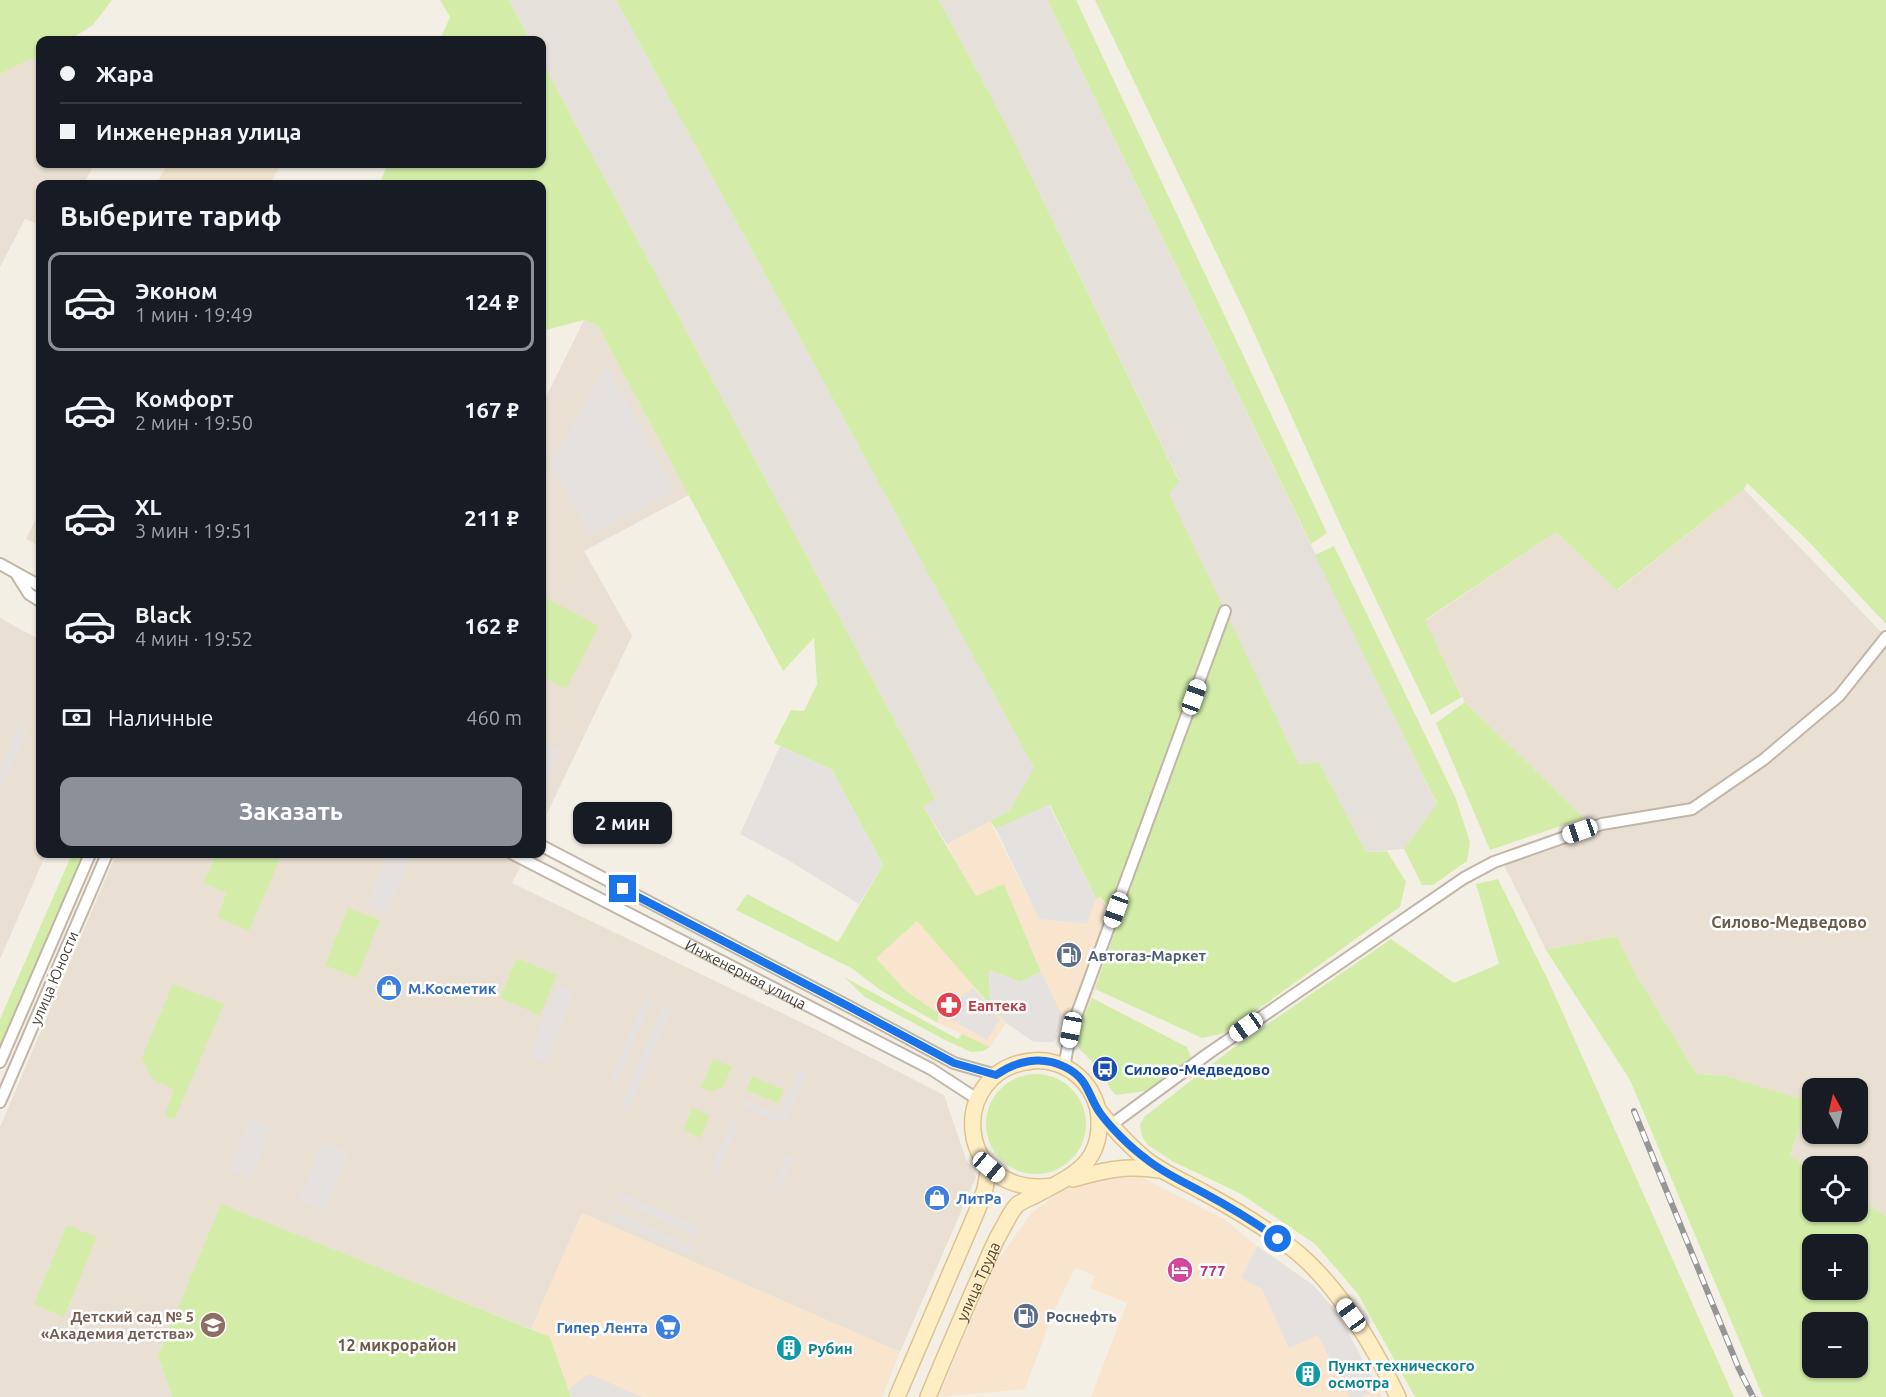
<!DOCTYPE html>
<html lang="ru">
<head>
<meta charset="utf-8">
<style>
  body { margin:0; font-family:Ubuntu,sans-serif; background:#242831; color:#f1f3f6; height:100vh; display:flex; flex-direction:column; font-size:22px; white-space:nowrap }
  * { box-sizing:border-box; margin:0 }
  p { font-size:20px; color:#9ea1a6 }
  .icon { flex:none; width:33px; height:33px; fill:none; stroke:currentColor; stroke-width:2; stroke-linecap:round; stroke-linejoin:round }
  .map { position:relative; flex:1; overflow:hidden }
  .details { position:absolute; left:36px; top:180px; width:510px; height:678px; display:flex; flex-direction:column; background:#171b24; border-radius:12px; box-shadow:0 2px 4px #0004 }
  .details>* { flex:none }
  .guide { position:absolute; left:36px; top:36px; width:510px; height:132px; border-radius:12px; box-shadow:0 2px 4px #0004; display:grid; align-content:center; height:132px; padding:0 24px; background:#171b24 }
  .needle { width:39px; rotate:352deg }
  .buttons { position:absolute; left:1802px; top:1078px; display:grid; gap:12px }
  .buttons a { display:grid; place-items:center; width:66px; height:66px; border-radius:12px; background:#171b24; box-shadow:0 2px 4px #0004; font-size:30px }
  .end { position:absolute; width:27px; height:27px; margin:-14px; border:8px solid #1a73e8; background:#fff; box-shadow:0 0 0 3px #fff }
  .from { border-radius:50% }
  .bubble { position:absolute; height:42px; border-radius:12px; background:#171b24; box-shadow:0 2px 4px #0004; font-size:20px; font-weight:600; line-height:42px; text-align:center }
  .car { position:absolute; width:18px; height:36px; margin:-18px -9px; border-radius:8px; box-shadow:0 0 4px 2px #0007; background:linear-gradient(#fff 24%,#345 0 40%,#fff 0 76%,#345 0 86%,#fff 0) }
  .guide b { display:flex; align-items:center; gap:21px; height:57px; font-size:22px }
  .guide b+b { border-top:2px solid #363941 }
  .guide i { width:15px; height:15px; background:#f1f3f6 }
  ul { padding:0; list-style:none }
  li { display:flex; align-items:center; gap:18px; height:99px; margin:0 12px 9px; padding:0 12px; border:3px solid transparent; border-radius:12px }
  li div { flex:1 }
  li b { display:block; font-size:22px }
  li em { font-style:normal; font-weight:600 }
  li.on { border-color:#8c9099 }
  li>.icon { width:54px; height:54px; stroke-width:1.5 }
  h2 { padding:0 24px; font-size:27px; line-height:72px }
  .pay { display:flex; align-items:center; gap:15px; height:66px; padding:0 24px; font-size:22px }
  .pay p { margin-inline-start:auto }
  .primary-button { display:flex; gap:12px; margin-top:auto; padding:12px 24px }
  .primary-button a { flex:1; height:69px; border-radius:12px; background:#8c9099; color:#fff; font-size:24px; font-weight:600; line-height:69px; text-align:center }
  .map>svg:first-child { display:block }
  .residential { fill:#e9e0d3; fill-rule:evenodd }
  .commercial { fill:#f9e4ce }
  .industrial { fill:#e6e0da }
  .education { fill:#efe3cd }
  .green { fill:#d3eda9; fill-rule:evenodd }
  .parking { fill:#e5e1de }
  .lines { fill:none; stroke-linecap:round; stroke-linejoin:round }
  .minor-casing { stroke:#c1b6a7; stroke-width:14 }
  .secondary-casing { stroke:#ddc392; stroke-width:18 }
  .minor { stroke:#fff; stroke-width:10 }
  .secondary { stroke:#ffedc4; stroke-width:15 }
  .rail-casing { stroke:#969696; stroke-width:6 }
  .rail { stroke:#fff; stroke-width:4; stroke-dasharray:11; stroke-linecap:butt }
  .route { stroke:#1a73e8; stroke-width:8 }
  .labels { text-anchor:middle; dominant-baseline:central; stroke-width:5; stroke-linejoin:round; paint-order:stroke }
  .service-label { font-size:15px; font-weight:bold; fill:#4e5e75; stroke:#fff; text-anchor:start }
  .street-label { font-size:15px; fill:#483e34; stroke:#fff }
  .shop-label { font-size:15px; font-weight:bold; fill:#366cbe; stroke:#fff; text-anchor:start }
  .health-label { font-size:15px; font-weight:bold; fill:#be3a42; stroke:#fff; text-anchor:start }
  .transit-label { font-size:15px; font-weight:bold; fill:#164399; stroke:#fff; text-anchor:start }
  .hotel-label { font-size:15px; font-weight:bold; fill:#b23c85; stroke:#fff; text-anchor:start }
  .education-label { font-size:15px; font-weight:bold; fill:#785e54; stroke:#fff; text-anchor:end }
  .culture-label { font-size:15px; font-weight:bold; fill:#0d838f; stroke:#fff; text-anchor:start }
  .neighbourhood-label { font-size:16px; font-weight:bold; fill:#6b5c4a; stroke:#fff }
</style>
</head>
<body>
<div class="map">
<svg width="1886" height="1397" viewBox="0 0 1886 1397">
  <rect width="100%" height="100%" fill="#f4efe5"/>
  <g class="residential">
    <path d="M40,55V164H94L84,184H40V225L25,219L0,267V74Z"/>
    <path d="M584,320L598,326L689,495L584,551L632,636L542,824V405Z"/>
    <path d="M1744,489L1880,631L1886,634V1216L1857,1198V1167H1812V1170L1790,1157L1807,1101L1726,1076L1697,1074L1637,976L1617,936L1546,950L1504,865L1591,833L1584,818L1465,702L1425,621L1556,532L1618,590ZM1812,1089H1857V1134H1812Z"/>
    <path d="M40,510V547L26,539Z"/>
    <path d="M0,618L40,640V854H46L0,959Z"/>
    <path d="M116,854H527L512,883L817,1030L944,1095L966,1159L976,1177L900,1352L582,1213L531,1329L222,1205L158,1356L172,1397H0V1127Z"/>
  </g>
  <g class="commercial">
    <path d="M990,821L1039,919L1087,924L1096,899L1099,897L1119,919L1092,998L1081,1023L1063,1017L1041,972L1004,884L976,897L947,844Z"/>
    <path d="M917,920L1006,1023L990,1047L938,1023V1013L906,991L876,958Z"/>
    <path d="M1141,1177L1224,1219L1257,1246L1313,1285L1337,1312L1382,1397H1091L1127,1303L1090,1288L1095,1276L1075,1268L1054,1311L1025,1389L938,1397L995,1265L1031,1213L1063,1190L1087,1181Z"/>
    <path d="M582,1213L900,1352L882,1397H571L550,1338L531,1329Z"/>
  </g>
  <g class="industrial">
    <path d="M509,0H616L1035,769L1009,811L947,844L923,806L935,799L912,753L542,61V40H530Z"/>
    <path d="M939,0H1047L1437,805L1404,849L1366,852L1319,762L1299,764L1168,494L1179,480L1007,126Z"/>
  </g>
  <path class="education" d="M168,164H281L270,184H156Z"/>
  <g class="green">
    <path d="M0,0H112L93,25L69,40H40V55L0,74Z"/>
    <path d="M440,0H509L530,40H440L450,17Z"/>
    <path d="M616,0H939L1007,126L1179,481L1169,494L1299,764L1319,762L1366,852L1387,851L1406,882L1400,907L1225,1033L1202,1038L1095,989L1119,919L1100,897L1096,899L1050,805L996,829L990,821L1009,811L1034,768Z"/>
    <path d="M1047,0H1076L1327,533L1311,544Z"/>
    <path d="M1095,0H1886V624L1808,541L1747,483L1744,489L1617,590L1556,532L1425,620L1462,697L1431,715L1340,524L1246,315Z"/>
    <path d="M542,61L912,753L935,799L923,806L976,896L1004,884L1041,972L1020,982L989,970L990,998L1006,1023L917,921L876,958L906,991L938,1013V1023L880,990L853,969L736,910L747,894L838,942L883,865L832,770L774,743L791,710L804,711L817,684L814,638L783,671L598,326L584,320L546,330L542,327V184H379L388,164H542Z"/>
    <path d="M1334,546L1456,799L1470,842L1467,861L1433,885H1422L1404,849L1437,804L1315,555Z"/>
    <path d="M546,598L599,626L566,689L542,676V606Z"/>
    <path d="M1465,702L1584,818L1490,850L1436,723Z"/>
    <path d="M72,854H84L0,1048V1019Z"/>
    <path d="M216,854H282L249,931L217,917L227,893L204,883Z"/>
    <path d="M1498,879L1549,982L1734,1397H1415L1358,1294L1315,1244L1241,1194L1172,1161L1148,1145L1142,1137L1140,1125L1144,1117L1233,1048L1391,939L1454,983L1499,964L1476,884Z"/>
    <path d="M348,908L380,920L357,978L325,965Z"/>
    <path d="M1617,936L1637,976L1697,1074L1726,1076L1808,1101L1790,1156L1812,1170V1212H1857V1198L1886,1216V1397H1763L1630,1080L1546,950ZM1812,1245H1857V1290H1812ZM1812,1323H1857V1368H1812Z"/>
    <path d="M517,958L557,975L540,1015L500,998Z"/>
    <path d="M844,977L958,1039L962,1034L990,1047L983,1051L971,1052L945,1040L865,997Z"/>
    <path d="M173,984L224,1004L176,1116L170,1119L165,1114L174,1090L151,1078L142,1057Z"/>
    <path d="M1092,998L1187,1047L1191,1057L1146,1091L1116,1095C1109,1089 1108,1082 1103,1075C1096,1065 1088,1057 1079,1049L1077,1031Z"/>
    <path d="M713,1059L732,1067L723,1087L710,1092L701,1088Z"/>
    <circle cx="1036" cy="1124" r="50"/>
    <path d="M752,1076L784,1090L778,1103L746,1090Z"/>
    <path d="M692,1108L710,1116L701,1138L683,1130Z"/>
    <path d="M221,1204L550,1337L571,1397H172L158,1356Z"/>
    <path d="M67,1225L97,1237L64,1317L34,1304Z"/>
  </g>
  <g class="parking">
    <path d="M607,365L675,490L590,534L551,464Z"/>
    <path d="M19,727L27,731L0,793V771Z"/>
    <path d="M542,740L562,750L542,792Z"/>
    <path d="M780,746L832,770L883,865L859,904L788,860L740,834Z"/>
    <path d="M1049,805L1096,899L1087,924L1039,919L996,829Z"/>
    <path d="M388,854H412L388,913L367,904Z"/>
    <path d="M989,970L1020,982L1041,972L1063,1017L1054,1042H1034L1006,1023L990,998Z"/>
    <path d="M556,985L574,992L547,1063L529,1056Z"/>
    <path d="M973,988L1000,1019L987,1040L941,1013Z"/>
    <path d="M646,997L652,1000L617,1081L611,1078Z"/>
    <path d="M664,1005L672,1009L629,1109L621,1105Z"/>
    <path d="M800,1070L807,1073L785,1124L742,1106L746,1099L780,1114Z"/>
    <path d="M250,1118L271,1127L251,1178L229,1169Z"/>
    <path d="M732,1122L739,1125L716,1176L709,1173Z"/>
    <path d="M323,1142L349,1153L325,1211L299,1200Z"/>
    <path d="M787,1154L794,1157L780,1190L773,1187Z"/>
    <path d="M621,1193L701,1228L698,1236L618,1201Z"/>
    <path d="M614,1212L696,1247L692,1256L611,1220Z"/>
    <path d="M1257,1246L1313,1285L1337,1312L1378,1389L1361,1397H1350L1318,1335L1289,1348L1262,1289L1241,1278Z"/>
    <path d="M589,1374L642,1397H571L569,1389Z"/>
  </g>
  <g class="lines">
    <g class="minor-casing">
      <g id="minor">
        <path d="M0,564L40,586"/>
        <path d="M17,575L29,594L40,601"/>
        <path d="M542,846L848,1006L954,1063L996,1075"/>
        <path id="s1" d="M513,854L931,1069L977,1099"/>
        <path d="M0,1062L90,854"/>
        <path d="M1064,1067L1071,1030L1225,611"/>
        <path d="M0,1102L107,854"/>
        <path d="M1111,1125L1209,1053L1464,878L1494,862L1602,824L1692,809L1763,760L1839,696L1886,637"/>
      </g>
    </g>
    <g class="secondary-casing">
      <g id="secondary">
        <path d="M1099,1111C1112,1127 1127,1143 1143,1157C1161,1172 1183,1181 1203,1192C1236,1210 1270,1230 1299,1254C1340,1289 1375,1349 1398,1397"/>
        <path d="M1073,1179C1105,1170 1126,1165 1159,1170"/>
        <path d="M897,1397L977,1211L985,1189L989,1167"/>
        <path id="s2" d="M928,1397C944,1358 961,1319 978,1280C986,1264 992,1247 1001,1231C1006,1223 1011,1210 1018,1204C1023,1201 1029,1198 1034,1196C1069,1177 1101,1166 1099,1120C1099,1104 1090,1086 1078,1076C1066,1065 1048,1059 1032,1061C946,1070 954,1199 1053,1186"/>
      </g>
    </g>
    <use href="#minor" class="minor"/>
    <use href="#secondary" class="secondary"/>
    <g class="rail-casing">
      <path id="rail" d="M1634,1111L1739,1369L1753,1397"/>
    </g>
    <use href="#rail" class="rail"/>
  </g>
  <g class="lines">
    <path class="route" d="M623,889L848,1006L954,1063L996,1075C1016,1061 1041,1055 1065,1067C1089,1079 1087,1094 1100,1113C1111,1128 1130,1147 1145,1158C1163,1173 1184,1182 1204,1193C1230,1207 1255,1222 1278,1239"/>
  </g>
  <defs>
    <g id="fuel-disc" transform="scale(1.35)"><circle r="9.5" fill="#5c6f8a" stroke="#fff"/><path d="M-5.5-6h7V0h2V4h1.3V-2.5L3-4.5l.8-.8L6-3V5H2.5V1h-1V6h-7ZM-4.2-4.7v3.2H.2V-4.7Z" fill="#fff"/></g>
    <g id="shop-disc" transform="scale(1.35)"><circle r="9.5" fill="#3f7fe0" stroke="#fff"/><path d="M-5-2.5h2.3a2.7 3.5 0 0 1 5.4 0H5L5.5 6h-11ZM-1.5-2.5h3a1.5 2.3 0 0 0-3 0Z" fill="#fff"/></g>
    <g id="pharmacy-disc" transform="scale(1.35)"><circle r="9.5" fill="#e0444e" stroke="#fff"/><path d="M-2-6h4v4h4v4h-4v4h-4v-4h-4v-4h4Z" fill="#fff"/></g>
    <g id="bus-disc" transform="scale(1.35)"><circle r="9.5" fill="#1a4fb4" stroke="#fff"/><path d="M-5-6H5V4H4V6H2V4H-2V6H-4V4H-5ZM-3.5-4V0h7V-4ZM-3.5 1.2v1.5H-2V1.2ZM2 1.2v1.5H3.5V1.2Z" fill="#fff"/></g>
    <g id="hotel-disc" transform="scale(1.35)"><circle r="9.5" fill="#d1479c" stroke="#fff"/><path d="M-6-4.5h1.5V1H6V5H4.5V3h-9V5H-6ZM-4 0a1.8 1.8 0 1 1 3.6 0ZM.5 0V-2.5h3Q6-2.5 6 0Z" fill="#fff"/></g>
    <g id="school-disc" transform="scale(1.35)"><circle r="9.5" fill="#8d6e63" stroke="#fff"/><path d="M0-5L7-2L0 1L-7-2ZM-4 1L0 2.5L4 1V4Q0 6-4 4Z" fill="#fff"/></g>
    <g id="supermarket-disc" transform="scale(1.35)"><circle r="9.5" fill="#3f7fe0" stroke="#fff"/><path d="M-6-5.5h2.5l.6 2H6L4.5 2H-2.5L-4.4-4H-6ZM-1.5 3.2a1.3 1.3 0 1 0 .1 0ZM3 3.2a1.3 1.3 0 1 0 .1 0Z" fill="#fff"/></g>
    <g id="building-disc" transform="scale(1.35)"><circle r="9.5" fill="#0f9aa8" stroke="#fff"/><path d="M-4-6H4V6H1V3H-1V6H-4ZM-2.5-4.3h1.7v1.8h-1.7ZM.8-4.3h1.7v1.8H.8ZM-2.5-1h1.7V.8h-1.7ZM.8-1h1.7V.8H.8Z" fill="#fff"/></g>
  </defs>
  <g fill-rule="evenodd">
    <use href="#fuel-disc" x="1069" y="955"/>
    <use href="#shop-disc" x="389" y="988"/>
    <use href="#pharmacy-disc" x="949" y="1005"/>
    <use href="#bus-disc" x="1105" y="1069"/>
    <use href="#shop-disc" x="937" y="1198"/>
    <use href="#hotel-disc" x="1180" y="1270"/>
    <use href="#fuel-disc" x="1026" y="1316"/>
    <use href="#school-disc" x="213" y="1325"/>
    <use href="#supermarket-disc" x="668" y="1327"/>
    <use href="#building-disc" x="789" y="1348"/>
    <use href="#building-disc" x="1308" y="1374"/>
  </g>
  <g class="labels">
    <g class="service-label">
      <text x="1088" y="955">Автогаз-Маркет</text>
      <text x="1046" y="1316">Роснефть</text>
    </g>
    <g class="street-label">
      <text stroke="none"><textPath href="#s1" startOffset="262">Инженерная улица</textPath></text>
      <text transform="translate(54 978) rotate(-67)">улица Юности</text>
      <text stroke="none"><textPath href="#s2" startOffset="126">улица Труда</textPath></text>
    </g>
    <g class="shop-label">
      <text x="408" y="988">М.Косметик</text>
      <text x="956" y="1198">ЛитРа</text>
      <text x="648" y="1327" text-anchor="end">Гипер Лента</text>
    </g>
    <g class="health-label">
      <text x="968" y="1005">Еаптека</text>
    </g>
    <g class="transit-label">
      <text x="1124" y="1069">Силово-Медведово</text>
    </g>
    <g class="hotel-label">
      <text x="1200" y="1270">777</text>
    </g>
    <g class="education-label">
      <text x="194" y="1316">Детский сад № 5<tspan x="194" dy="17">«Академия детства»</tspan></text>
    </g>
    <g class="culture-label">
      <text x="808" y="1348">Рубин</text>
      <text x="1328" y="1365">Пункт технического<tspan x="1328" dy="17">осмотра</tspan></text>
    </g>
    <g class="neighbourhood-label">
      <text x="1789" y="922">Силово-Медведово</text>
      <text x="397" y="1345">12 микрорайон</text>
    </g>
  </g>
</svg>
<div class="buttons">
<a><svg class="needle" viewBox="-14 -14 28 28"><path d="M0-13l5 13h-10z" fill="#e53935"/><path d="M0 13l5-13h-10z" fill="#9ea1a6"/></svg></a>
<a><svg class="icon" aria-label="locate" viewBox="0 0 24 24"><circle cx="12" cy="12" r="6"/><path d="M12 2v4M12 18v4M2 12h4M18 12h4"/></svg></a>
<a>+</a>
<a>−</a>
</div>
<i class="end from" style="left:1278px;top:1239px"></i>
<i class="end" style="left:623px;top:889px"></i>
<div class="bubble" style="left:573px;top:802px;width:99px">2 мин</div>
<i class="car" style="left:1194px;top:697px;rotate:20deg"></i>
<i class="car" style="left:1580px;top:831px;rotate:251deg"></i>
<i class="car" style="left:1116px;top:910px;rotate:200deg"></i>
<i class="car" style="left:1246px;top:1027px;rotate:235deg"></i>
<i class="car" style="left:1071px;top:1030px;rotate:191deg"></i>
<i class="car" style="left:989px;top:1167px;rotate:130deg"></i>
<i class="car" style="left:1351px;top:1315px;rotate:324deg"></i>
<div class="guide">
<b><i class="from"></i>Жара</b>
<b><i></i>Инженерная улица</b>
</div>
<section class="details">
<h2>Выберите тариф</h2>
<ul>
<li class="on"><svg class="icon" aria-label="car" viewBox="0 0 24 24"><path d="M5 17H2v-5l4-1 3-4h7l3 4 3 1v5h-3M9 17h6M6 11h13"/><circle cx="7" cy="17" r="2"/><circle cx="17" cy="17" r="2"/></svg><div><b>Эконом</b><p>1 мин · 19:49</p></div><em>124 ₽</em></li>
<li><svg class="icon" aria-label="car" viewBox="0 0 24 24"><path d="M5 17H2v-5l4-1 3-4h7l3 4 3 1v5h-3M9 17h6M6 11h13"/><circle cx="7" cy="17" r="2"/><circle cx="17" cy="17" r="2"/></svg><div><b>Комфорт</b><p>2 мин · 19:50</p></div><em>167 ₽</em></li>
<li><svg class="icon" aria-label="car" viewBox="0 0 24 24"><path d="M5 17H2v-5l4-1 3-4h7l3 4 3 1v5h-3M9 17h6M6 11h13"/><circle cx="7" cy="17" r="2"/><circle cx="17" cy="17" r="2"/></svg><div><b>XL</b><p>3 мин · 19:51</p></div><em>211 ₽</em></li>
<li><svg class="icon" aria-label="car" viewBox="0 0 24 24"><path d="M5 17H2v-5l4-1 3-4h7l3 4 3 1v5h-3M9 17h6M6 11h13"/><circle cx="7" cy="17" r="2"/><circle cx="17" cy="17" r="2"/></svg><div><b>Black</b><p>4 мин · 19:52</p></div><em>162 ₽</em></li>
</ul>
<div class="pay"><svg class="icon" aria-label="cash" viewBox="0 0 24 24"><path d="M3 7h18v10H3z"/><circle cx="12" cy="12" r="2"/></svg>Наличные<p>460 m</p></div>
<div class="primary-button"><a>Заказать</a></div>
</section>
</div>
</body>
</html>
